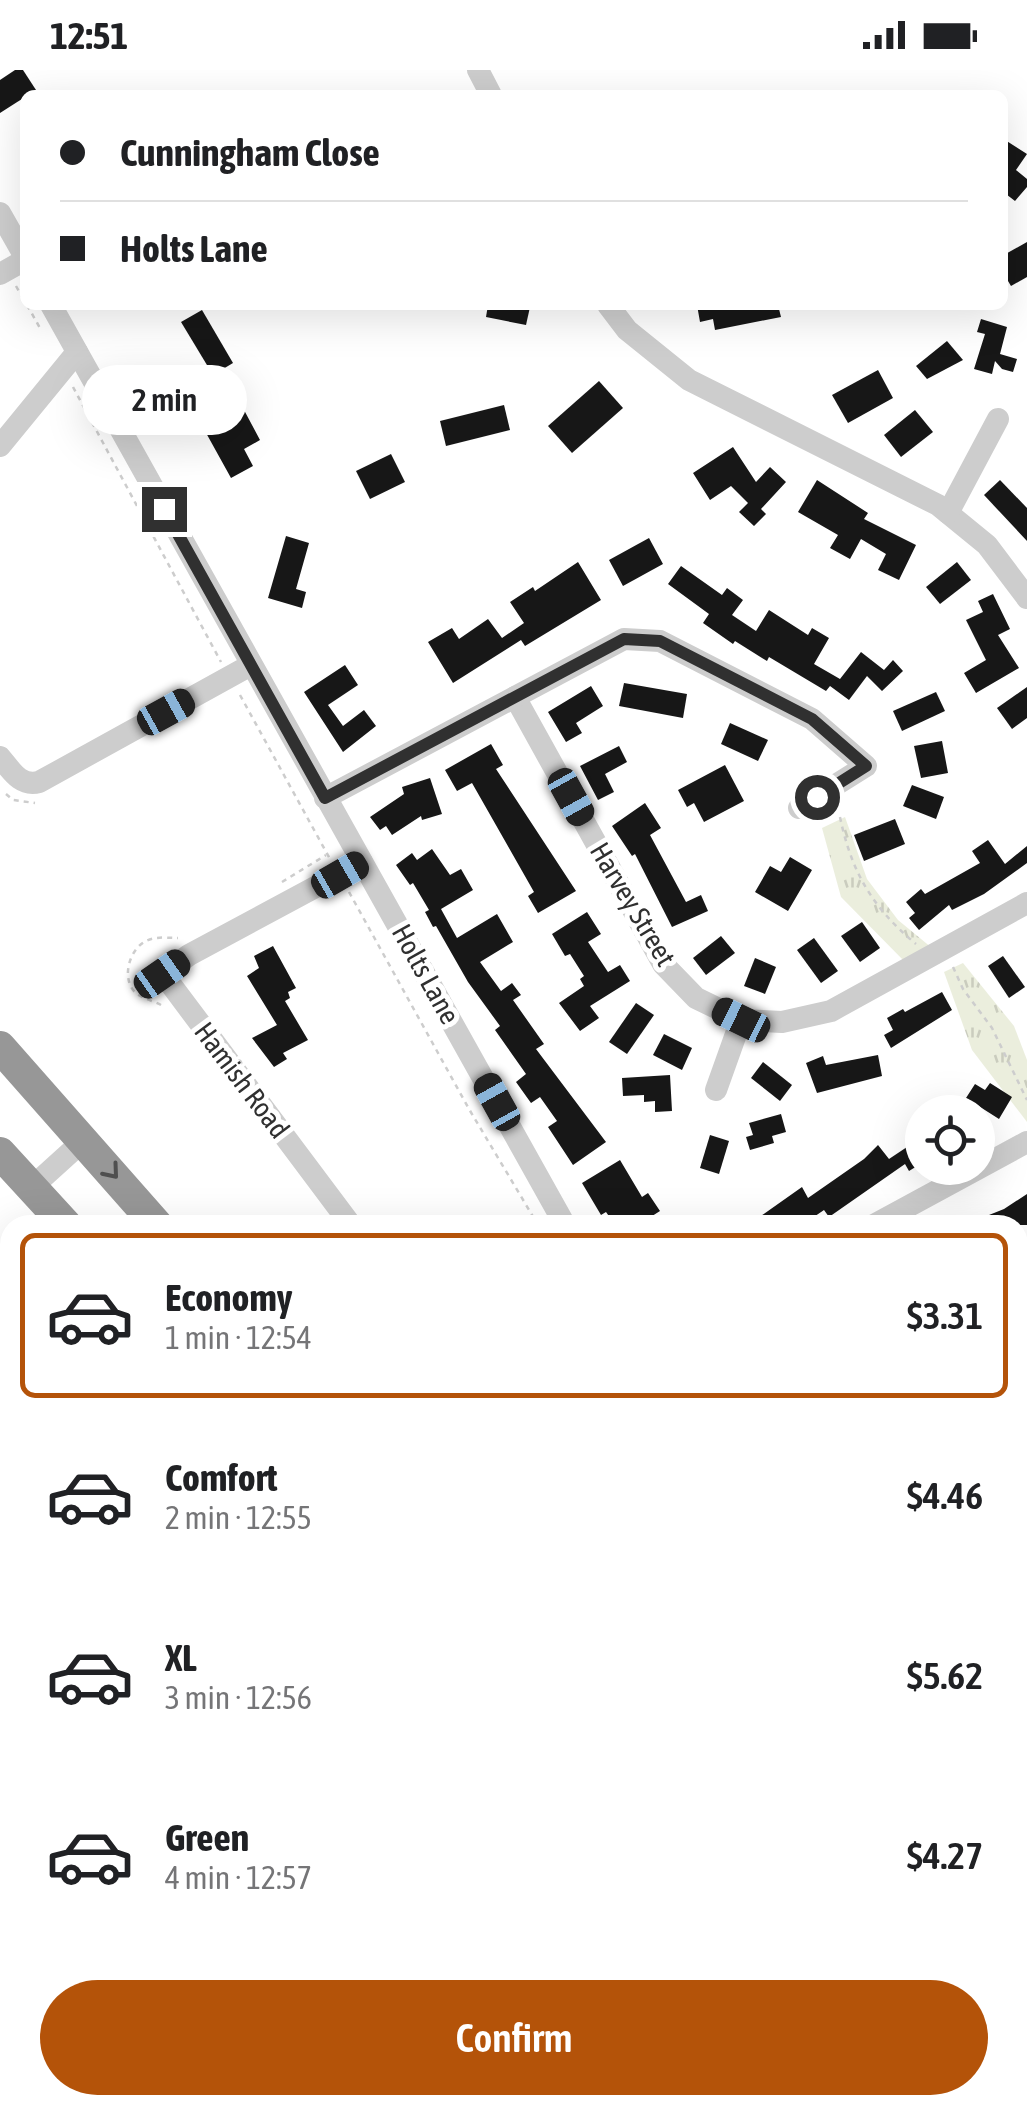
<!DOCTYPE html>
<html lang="en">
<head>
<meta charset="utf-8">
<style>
  body { margin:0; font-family:"Asap Condensed",sans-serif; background:#f6f6f6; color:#202124; height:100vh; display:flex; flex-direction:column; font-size:38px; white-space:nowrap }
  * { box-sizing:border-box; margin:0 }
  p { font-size:32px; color:#757577 }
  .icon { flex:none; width:55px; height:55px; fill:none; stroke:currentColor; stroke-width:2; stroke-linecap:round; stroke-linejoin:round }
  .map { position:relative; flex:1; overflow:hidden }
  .drawer { position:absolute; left:0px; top:1145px; width:1028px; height:900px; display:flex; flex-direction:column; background:#fff; border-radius:30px 30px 0 0; box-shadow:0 10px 40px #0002 }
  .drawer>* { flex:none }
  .hud { position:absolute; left:20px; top:20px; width:988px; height:220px; border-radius:15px; box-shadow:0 10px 40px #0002; display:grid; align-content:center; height:220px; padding:0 40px; background:#fff }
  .fabs { position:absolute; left:905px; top:1025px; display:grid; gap:20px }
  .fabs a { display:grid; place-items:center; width:90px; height:90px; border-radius:50%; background:#fff; box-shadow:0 10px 40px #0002; font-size:50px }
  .end { position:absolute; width:45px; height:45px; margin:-22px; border:12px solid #303030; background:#fff; box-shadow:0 0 0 5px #fff }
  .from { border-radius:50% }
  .bubble { position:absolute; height:70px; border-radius:35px; background:#fff; box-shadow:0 10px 40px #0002; font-size:32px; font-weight:600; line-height:70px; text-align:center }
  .car { position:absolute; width:30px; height:60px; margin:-30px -15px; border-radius:12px; box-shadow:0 0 8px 2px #0007; background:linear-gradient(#222 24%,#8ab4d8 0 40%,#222 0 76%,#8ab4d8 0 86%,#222 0) }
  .hud b { display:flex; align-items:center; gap:35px; height:95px; font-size:38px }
  .hud b+b { border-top:2px solid #e0e0e0 }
  .hud i { width:25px; height:25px; background:#202124 }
  ul { padding:18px 0 0; list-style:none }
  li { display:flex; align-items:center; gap:30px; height:165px; margin:0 20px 15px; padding:0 20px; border:5px solid transparent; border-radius:15px }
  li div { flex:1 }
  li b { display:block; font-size:38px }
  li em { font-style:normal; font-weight:600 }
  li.selected { border-color:#b45309 }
  li>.icon { width:90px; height:90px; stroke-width:1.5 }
  .button { display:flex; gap:20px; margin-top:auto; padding:20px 40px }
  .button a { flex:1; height:115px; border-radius:60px; background:#b45309; color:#fff; font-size:40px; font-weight:600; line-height:115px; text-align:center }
  .status { display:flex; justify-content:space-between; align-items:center; height:70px; padding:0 50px; background:#fff; direction:ltr }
  .status svg { height:28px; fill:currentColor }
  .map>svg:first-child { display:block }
  .grass { fill:url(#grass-tufts) }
  .building { fill:#171717 }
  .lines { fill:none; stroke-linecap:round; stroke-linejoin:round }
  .path { stroke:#cdcdcd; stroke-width:2.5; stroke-dasharray:5 5; stroke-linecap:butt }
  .minor { stroke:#cdcdcd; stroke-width:22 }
  .highway { stroke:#979797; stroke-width:32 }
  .oneway { stroke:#4f4f4f }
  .route { stroke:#303030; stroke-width:12 }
  .labels { text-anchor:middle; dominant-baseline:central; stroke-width:10; stroke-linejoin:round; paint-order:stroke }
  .street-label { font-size:28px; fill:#303030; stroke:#fff }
</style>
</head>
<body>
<div class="status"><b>12:51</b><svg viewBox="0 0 49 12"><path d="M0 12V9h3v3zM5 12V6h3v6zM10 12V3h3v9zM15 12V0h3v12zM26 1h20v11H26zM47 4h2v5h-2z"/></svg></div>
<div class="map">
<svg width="1027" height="2045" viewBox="0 0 1027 2045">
  <defs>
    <pattern id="grass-tufts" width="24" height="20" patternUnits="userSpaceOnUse" patternTransform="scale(2.5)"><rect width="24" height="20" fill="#ebeedd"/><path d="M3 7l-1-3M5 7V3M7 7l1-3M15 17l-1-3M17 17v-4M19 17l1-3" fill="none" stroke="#caccbe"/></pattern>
  </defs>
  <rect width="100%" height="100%" fill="#fff"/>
  <g class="grass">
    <path d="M845,747L867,809L898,850L932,878L906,893L841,827L822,758Z"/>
    <path d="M963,893L1014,956L1027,990V1052L972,980L944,902Z"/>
  </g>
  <g class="building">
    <path d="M15,0H23L36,20L0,43V10Z"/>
    <path d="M1002,68L1027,84L1016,100L1027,109V117L1015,131L1002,121Z"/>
    <path d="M1027,172V207L1011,216L1002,201V186Z"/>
    <path d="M488,235L530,237L526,255L486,247Z"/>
    <path d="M697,235H778L781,247L715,260L713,249L700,252Z"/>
    <path d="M202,240L233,293L213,305L181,252Z"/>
    <path d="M981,249L1007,257L1000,284L1017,289L1013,302L1002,299L995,291L992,304L974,299L985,264L977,262Z"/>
    <path d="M947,271L963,290L927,309L916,296Z"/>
    <path d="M878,300L893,328L848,353L832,325Z"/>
    <path d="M599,311L623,338L572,383L548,356Z"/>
    <path d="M504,335L510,360L446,376L440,351Z"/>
    <path d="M222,340L228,349L244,340L260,370L244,379L253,396L231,408L200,352Z"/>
    <path d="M915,340L933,362L901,387L884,365Z"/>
    <path d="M733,377L756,412L770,397L786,412L761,439L766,444L754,456L739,442L748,433L731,416L710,430L693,403Z"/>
    <path d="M391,384L405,412L370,429L356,401Z"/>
    <path d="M817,410L868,443L864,449L916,475L899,510L878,500L886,484L861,469L850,489L830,478L838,465L798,442Z"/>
    <path d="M1000,410L1027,438V471L984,425Z"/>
    <path d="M286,466L309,473L296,519L306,522L302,538L268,528Z"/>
    <path d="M649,468L663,494L623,516L609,490Z"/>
    <path d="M578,492L601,530L525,576L521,570L453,613L428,572L452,558L459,569L488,549L502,568L524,553L510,532L533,517L535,521Z"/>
    <path d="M957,492L971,510L940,534L926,517Z"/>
    <path d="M681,496L722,525L727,518L743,530L732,545L756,561L769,540L808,565L812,558L829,568L814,594L840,609L861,582L884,600L893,590L903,601L882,621L867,606L849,630L830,616L826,621L769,587L767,591L735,571L733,574L703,553L709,544L668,514Z"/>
    <path d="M993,524L1010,559L998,565L1019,598L976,623L964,603L986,590L966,550L983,542L978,531Z"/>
    <path d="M345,595L358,615L328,635L343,656L364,640L376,656L343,682L304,622Z"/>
    <path d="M624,613L687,624L683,648L619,636Z"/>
    <path d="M591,616L603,636L576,653L582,663L566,672L548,642Z"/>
    <path d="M1027,617V648L1012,659L997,638Z"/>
    <path d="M936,622L945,641L902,661L893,641Z"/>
    <path d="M730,653L768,670L758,691L721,674Z"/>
    <path d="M942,671L948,703L921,708L914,676Z"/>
    <path d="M491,674L503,695L496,699L576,821L538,843L528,826L534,822L472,713L457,721L445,700Z"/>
    <path d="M619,676L627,692L605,704L614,722L598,730L580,696Z"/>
    <path d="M725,695L744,731L704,752L694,733L687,737L678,720Z"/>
    <path d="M430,708L442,744L422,750L421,746L392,765L386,756L380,760L370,747L404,724L402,717Z"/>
    <path d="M912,715L944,727L936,749L903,736Z"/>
    <path d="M645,733L661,758L650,765L686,832L701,825L708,841L672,857L635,784L632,786L612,756Z"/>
    <path d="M895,749L905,774L864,791L854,765Z"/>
    <path d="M988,770L1005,794L1027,776V793L984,824L952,840L949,835L919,860L909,848L915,843L906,832L921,819L925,824L980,793L972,781Z"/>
    <path d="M432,779L450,805L461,799L473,820L441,839L457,868L497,844L513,872L480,892L501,921L512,913L521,925L513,930L544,974L536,979L606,1072L573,1095L548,1057L557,1051L540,1027L531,1033L516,1012L526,1004L495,960L500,956L468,912L436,856L433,857L425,842L429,840L413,813L410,815L396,795L412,783L417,790Z"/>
    <path d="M790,787L812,800L788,841L755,822L770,796L781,802Z"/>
    <path d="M587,842L601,864L588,872L608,902L620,895L630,911L590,936L599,948L580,961L559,933L584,916L580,909L584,906L570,884L565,886L552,864Z"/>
    <path d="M862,852L880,878L860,892L841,866Z"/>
    <path d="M721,866L735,883L706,905L693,888Z"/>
    <path d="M814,868L838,901L821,913L797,880Z"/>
    <path d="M273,876L296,918L288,922L290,928L285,931L308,970L283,983L287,989L274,997L252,968L277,955L247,906L259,898L254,886Z"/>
    <path d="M1003,886L1025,917L1009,928L988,896Z"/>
    <path d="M755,888L776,897L765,924L744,916Z"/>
    <path d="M942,922L952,940L891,978L884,965L893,960L887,948L903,939L905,942Z"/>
    <path d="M636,933L654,945L627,984L609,972Z"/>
    <path d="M664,964L692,978L682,1000L653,985Z"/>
    <path d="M878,985L882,1006L817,1023L806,993L823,986L826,995Z"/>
    <path d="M763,992L792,1015L780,1031L751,1008Z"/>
    <path d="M670,1005L672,1041L655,1042V1031L644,1032V1025L623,1026L622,1008Z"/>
    <path d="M990,1013L1012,1027L999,1049L966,1028L975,1014L985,1020Z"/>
    <path d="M781,1044L786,1062L772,1066L774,1073L750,1080L746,1067L753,1065L749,1053Z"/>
    <path d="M710,1065L729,1071L719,1104L700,1098Z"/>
    <path d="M922,1067V1093L909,1101L905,1094L829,1147L824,1140L802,1155H748L802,1117L808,1128L864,1089L878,1075L889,1089Z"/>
    <path d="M620,1090L642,1127L648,1123L660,1141L638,1155H615L606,1142L601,1145L582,1113Z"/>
    <path d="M1027,1124V1155H964L1004,1139Z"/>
  </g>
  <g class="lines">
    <g class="path">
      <path d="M16,216L25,232"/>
      <path d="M27,235L40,258"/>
      <path d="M73,317L221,592"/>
      <path d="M240,625L330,789"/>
      <path d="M6,724L13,730L35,733"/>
      <path d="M838,737C849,797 869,835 916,874"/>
      <path d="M282,812L326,785"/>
      <path d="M349,822L469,1039L538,1155"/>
      <path d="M953,897L963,919L992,958L1027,1030"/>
      <path d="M161,935C152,930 139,928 133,920C122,905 130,879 146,871C156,866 168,868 178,868"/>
      <path d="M0,1280L10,1286"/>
      <path d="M0,1700L10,1694"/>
      <path d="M1018,1822L1027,1823"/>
      <path d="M1018,1929L1027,1946"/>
      <path d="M458,2035L461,2045"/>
    </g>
    <g class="minor">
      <path d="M478,0L491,25"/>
      <path d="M0,143L25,187"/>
      <path d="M0,204L25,190"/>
      <path d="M51,235L565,1155"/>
      <path d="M608,235L627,260L689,310L938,435L987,475L1027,528"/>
      <path d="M0,376L77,282"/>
      <path d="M948,443L998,349"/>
      <path d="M515,627L663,894L696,928L741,950L782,952L831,941L1027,833"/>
      <path d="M0,687C11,700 20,717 39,712L251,595"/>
      <path d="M325,728L624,569L660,571L812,649L866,696L799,738"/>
      <path d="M716,1020L741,950"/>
      <path d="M31,1118L84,1070"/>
      <path d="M351,1155L163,904L189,885L362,792"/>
      <path d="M874,1155L1027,1072"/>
      <path d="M1018,1321L1027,1316"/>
      <path d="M1018,1509L1027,1526"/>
      <path d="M0,1596L10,1587"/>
      <path d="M0,1785L10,1796"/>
      <path d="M1018,1970L1027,1987"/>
      <path d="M162,2035L167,2045"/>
      <path d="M489,2035L492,2045"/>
      <path d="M636,2035L641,2045"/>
    </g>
    <g class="highway">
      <path d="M0,977L157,1155"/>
      <path d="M0,1083L66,1155"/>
      <path d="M719,2035L725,2045"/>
      <path d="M817,2035L824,2045"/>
    </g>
  </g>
  <defs><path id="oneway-chevron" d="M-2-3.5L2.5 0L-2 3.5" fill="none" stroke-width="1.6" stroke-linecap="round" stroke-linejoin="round" transform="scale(2.5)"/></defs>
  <use class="oneway" href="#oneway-chevron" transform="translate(112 1102) rotate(50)"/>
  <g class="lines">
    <path class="route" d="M164,439L325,728L624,569L660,571L812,649L866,696L817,727"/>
  </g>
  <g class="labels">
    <g class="street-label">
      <text transform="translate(633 834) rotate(59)">Harvey Street</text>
      <text transform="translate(426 904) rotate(61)">Holts Lane</text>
      <text transform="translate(242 1010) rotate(53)">Hamish Road</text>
    </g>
  </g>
</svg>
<div class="fabs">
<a><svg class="icon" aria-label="locate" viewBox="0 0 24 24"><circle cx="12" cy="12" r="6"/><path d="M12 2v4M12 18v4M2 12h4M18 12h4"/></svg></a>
</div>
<i class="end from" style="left:817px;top:727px"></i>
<i class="end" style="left:164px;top:439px"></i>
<div class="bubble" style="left:82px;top:295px;width:165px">2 min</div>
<i class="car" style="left:166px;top:642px;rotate:61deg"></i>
<i class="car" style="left:571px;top:727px;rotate:151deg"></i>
<i class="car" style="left:340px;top:805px;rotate:60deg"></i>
<i class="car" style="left:162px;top:904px;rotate:55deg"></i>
<i class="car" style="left:741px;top:950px;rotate:296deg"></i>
<i class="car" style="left:497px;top:1032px;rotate:331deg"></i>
<div class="hud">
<b><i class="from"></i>Cunningham Close</b>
<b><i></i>Holts Lane</b>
</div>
<section class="drawer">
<ul>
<li class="selected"><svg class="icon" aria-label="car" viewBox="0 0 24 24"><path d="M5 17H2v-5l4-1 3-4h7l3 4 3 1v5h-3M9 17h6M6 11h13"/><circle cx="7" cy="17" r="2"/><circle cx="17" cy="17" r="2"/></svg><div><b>Economy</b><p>1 min · 12:54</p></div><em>$3.31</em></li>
<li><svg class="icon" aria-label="car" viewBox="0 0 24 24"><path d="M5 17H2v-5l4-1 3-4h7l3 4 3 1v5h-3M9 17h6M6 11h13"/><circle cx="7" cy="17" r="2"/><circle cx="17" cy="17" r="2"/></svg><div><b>Comfort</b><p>2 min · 12:55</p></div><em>$4.46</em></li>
<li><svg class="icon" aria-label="car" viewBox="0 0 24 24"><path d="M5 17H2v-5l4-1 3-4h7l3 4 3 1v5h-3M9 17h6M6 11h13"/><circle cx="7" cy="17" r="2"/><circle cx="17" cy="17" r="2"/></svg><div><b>XL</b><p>3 min · 12:56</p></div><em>$5.62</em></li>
<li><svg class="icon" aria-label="car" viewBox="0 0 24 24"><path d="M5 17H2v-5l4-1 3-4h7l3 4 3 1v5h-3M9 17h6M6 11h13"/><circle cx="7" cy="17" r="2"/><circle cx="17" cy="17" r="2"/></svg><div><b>Green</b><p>4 min · 12:57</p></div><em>$4.27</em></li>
</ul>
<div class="button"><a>Confirm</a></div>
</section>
</div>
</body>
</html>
